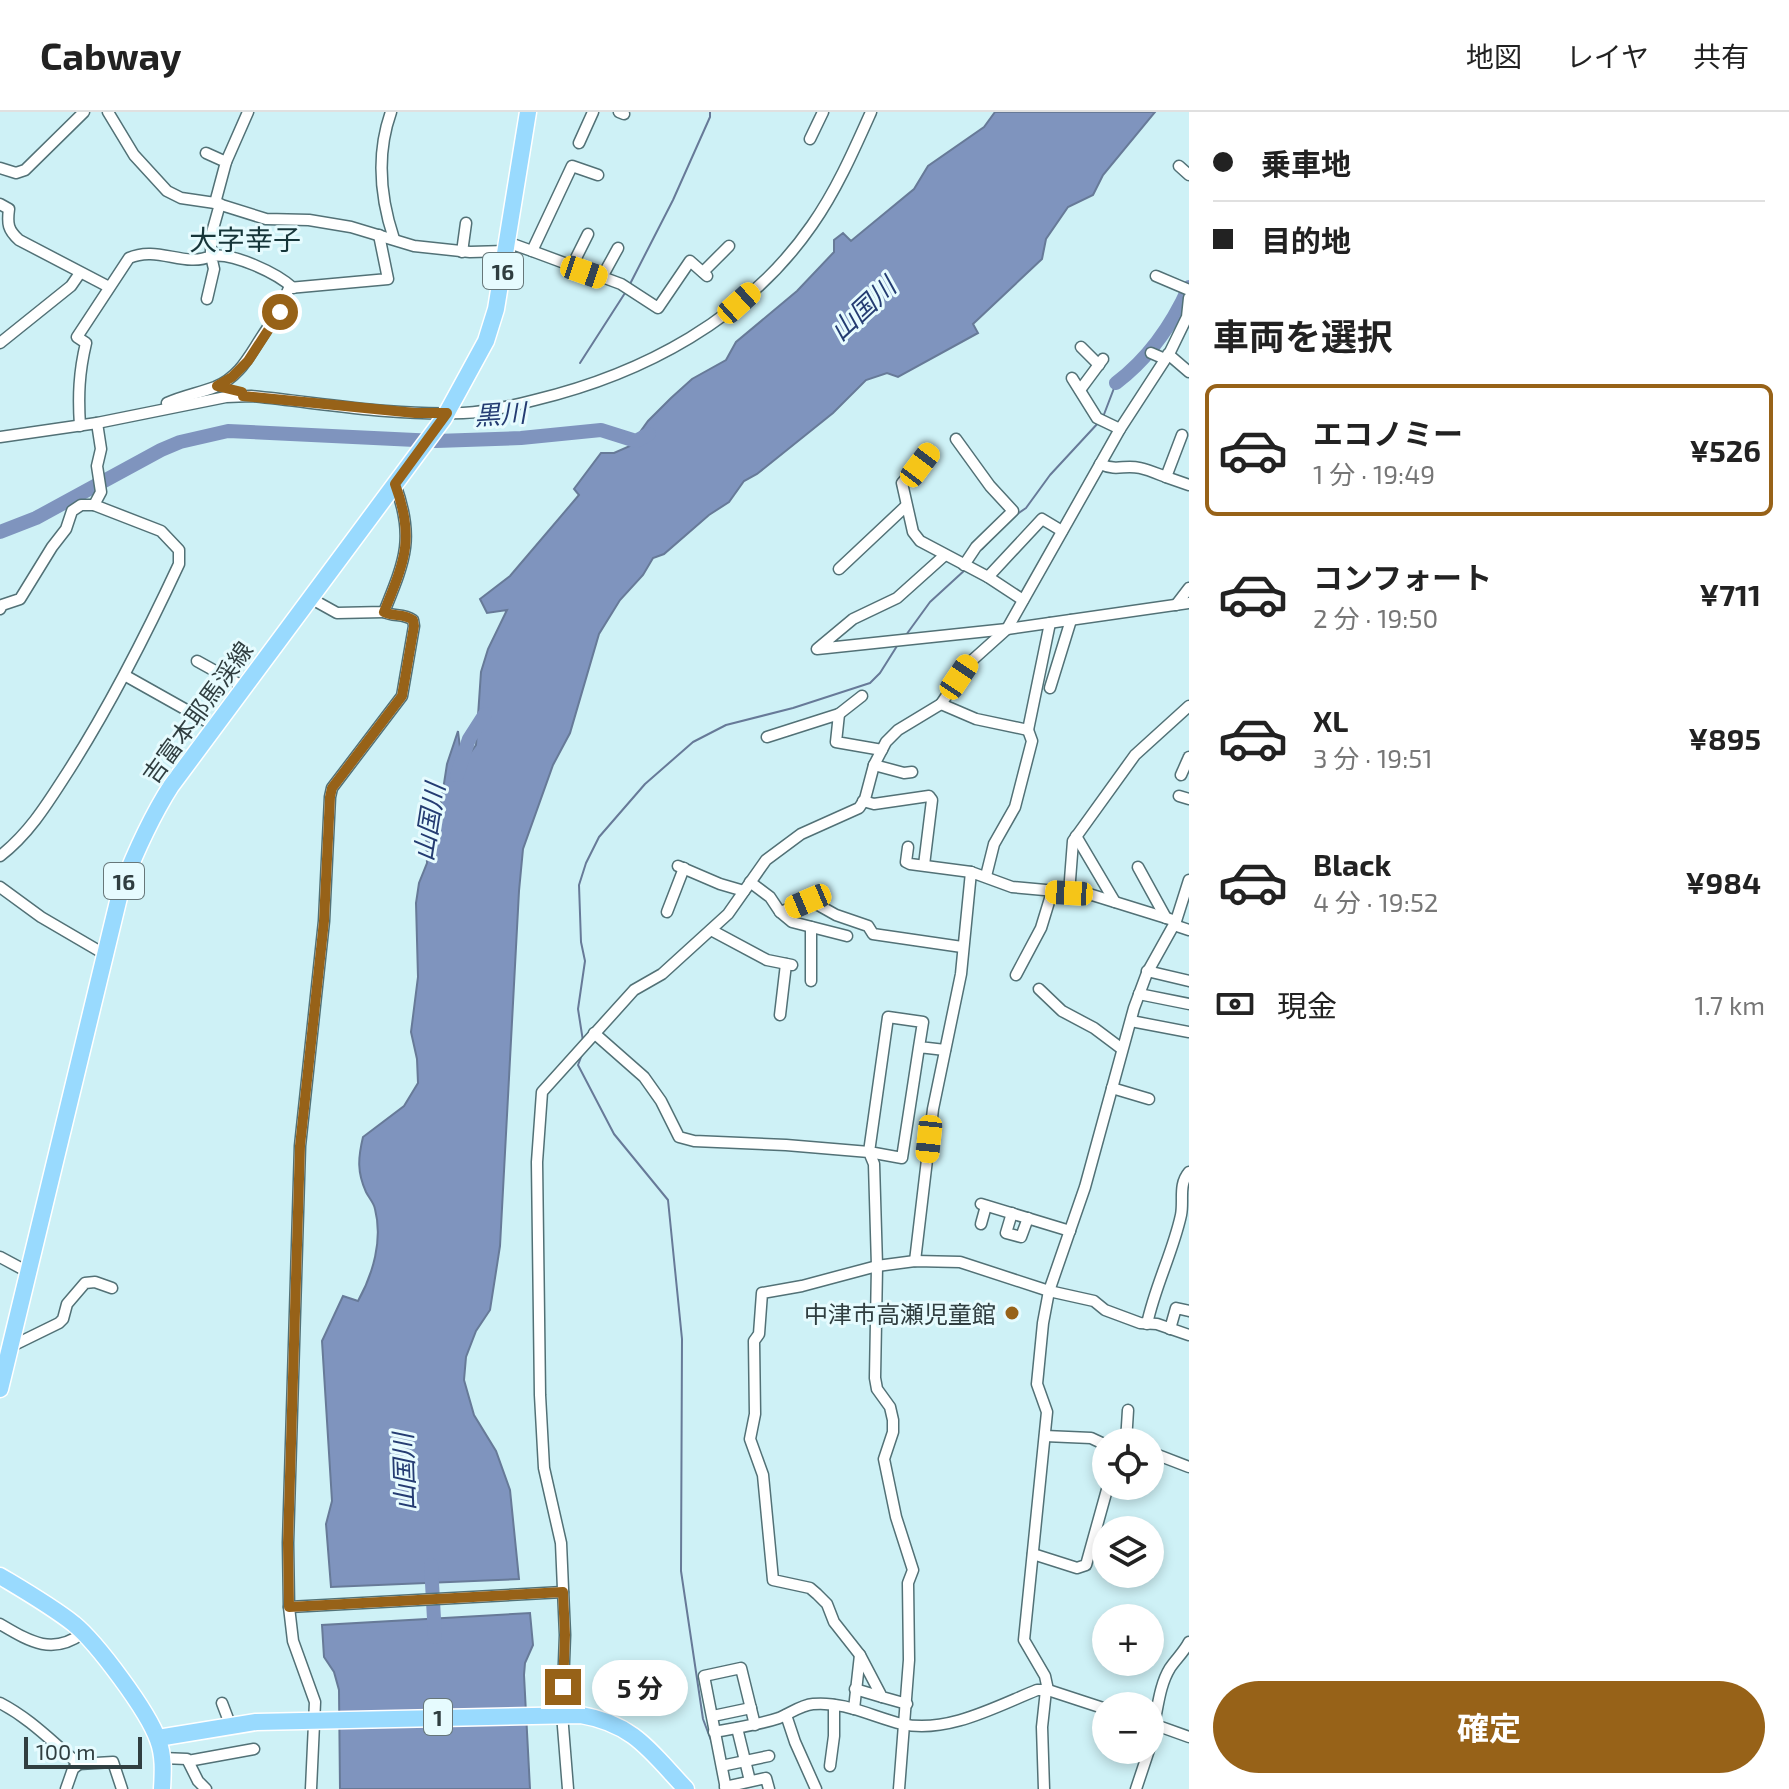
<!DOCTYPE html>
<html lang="ja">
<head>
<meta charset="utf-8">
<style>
  body { margin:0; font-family:"Exo 2","Noto Sans JP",sans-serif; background:#f6f6f6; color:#222; height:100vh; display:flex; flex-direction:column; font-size:30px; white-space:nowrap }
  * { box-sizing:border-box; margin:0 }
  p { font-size:26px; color:#767676 }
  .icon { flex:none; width:44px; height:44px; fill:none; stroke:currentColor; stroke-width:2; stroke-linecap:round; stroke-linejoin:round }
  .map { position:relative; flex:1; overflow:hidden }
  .side { display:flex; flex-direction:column; background:#fff; width:600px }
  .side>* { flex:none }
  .banner { display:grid; align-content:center; height:176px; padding:0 24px; background:#fff }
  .tools { position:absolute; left:1092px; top:1316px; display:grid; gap:16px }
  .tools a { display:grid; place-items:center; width:72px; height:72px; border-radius:50%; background:#fff; box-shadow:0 4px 12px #0003; font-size:40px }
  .scale { position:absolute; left:24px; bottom:20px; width:118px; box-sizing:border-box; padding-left:8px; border:4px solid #303e40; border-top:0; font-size:22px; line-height:28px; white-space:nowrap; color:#303e40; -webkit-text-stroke:6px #e6fbfe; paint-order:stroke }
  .end { position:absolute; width:36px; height:36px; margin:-18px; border:10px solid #976218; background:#fff; box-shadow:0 0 0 4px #fff }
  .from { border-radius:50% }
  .bubble { position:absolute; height:56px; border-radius:28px; background:#fff; box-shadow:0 4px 12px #0003; font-size:26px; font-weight:700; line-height:56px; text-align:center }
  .car { position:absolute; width:24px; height:48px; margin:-24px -12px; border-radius:10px; box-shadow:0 0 6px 2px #0007; background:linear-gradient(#f5c518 24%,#345 0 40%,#f5c518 0 76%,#345 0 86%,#f5c518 0) }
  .banner b { display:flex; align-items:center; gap:28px; height:76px; font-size:30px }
  .banner b+b { border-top:2px solid #e0e0e0 }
  .banner i { width:20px; height:20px; background:#222 }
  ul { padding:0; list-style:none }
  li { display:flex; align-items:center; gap:24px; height:132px; margin:0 16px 12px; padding:0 8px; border:4px solid transparent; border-radius:12px }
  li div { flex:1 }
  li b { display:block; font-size:30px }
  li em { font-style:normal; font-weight:700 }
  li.selected { border-color:#976218 }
  li>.icon { width:72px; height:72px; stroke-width:1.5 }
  h2 { padding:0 24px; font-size:36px; line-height:96px }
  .pay { display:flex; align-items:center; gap:20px; height:88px; padding:0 24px; font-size:30px }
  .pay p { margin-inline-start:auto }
  .primary-button { display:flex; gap:16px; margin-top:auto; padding:16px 24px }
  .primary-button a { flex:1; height:92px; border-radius:48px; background:#976218; color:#fff; font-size:32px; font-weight:700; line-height:92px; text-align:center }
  header { display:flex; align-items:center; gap:48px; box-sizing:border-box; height:112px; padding:0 40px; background:#fff; border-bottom:2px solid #e0e0e0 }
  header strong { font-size:38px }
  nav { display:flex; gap:44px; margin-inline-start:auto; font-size:28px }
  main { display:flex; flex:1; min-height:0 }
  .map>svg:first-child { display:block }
  .water { fill:#7f94be; stroke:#677a98; stroke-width:2 }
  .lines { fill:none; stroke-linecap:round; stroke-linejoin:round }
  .stream { stroke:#677a98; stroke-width:2 }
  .river { stroke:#7f94be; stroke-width:14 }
  .minor-casing { stroke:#527176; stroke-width:13 }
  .primary-casing { stroke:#fff; stroke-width:19 }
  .minor { stroke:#fff; stroke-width:10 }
  .primary { stroke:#99dafe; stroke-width:16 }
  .route { stroke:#976218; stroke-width:10 }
  .poi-dot { fill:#976218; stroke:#e6fbfe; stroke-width:3 }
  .labels { text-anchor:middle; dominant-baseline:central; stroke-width:6; stroke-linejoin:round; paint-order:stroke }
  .shield { fill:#e6fbfe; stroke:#677779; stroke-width:2 }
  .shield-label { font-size:22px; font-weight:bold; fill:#303e40 }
  .street-label { font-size:24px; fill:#303e40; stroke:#e6fbfe }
  .poi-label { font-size:24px; fill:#303e40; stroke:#e6fbfe; text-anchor:end }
  .water-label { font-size:26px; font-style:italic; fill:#243c72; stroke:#e6fbfe }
  .quarter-label { font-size:28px; fill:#163539; stroke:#e6fbfe }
</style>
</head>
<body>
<header>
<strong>Cabway</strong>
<nav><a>地図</a><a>レイヤ</a><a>共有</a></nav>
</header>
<main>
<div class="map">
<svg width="1189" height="1677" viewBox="0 0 1189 1677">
  <rect width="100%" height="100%" fill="#cef1f6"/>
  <g class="water">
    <path d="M995,0H1155L1103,63L1093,83L1068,95L1046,127L1042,147L973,212L978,221L898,265L887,261L866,268L833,301L757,362L744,369L729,390L709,403L664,442L653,446L643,463L620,488L599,522L570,621L553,653L523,737L519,779L500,1134L490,1198L476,1219L466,1245L464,1268L474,1303L496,1339L510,1378L519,1467L331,1475L326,1412L332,1389L322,1229L343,1184L358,1189C373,1162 383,1128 375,1097C374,1091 369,1086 366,1080C357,1060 358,1046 363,1025L404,994L418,971L417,947L411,920L418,865L416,791L419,771L427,751L426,718L441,691L447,652L458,619L462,652L476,633L481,560L488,537L507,498L487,501L480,487L510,464L579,383L574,377L601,341H614L630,334L648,309L671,286L692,267L726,248L736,230L797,179L834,140V128L843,121L851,129L914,77L928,54L984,15Z"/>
    <path d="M530,1501L533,1533L525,1551L524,1563L530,1677H340L339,1578L334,1560L324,1545L322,1513Z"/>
  </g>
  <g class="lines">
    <g class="stream">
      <path d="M630,172L673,88L710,5V0"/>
      <path d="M580,251L625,181"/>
      <path d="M1103,305L1116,271"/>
      <path d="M1016,403L1026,396L1050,363L1099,310"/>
      <path d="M982,437L994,424"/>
      <path d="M906,523L930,490L966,457"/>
      <path d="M583,929L578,897L585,849L581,830L579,773L586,751L599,725L645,672L693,630L726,613L793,596L870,571L880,561L897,534"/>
      <path d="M583,940L578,953L614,1022L668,1088L682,1227L681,1459L703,1607L712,1631"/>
    </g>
    <g class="river">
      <path d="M1116,271C1149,246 1172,213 1189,175"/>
      <path d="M0,420L36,406L161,338L180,330L228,319L436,329L521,326L601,318L636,329L649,322"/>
      <path d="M457,663L469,627L485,602"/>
      <path d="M431,1453L435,1525"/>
    </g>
    <g class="minor-casing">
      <g id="minor">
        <path d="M108,0L134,43L167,79L181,86L215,91L266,107L309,108L351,115L414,134L470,140L506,139"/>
        <path d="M391,0C376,42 380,85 394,127"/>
        <path d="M619,0L624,2"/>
        <path d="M810,27L823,0"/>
        <path d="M579,31L593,0"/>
        <path d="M206,41L226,50L215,91"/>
        <path d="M226,50L248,0"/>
        <path d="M1179,54L1189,63"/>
        <path d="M0,56L16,61L25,58L84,0"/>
        <path d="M0,92L9,97C7,112 8,118 19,128L109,175"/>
        <path d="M507,130L532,139L572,54L598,63"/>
        <path d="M532,139L621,172L658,196L690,149L707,164"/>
        <path d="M462,140L466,111"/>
        <path d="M572,154L588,122"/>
        <path d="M703,160L729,134"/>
        <path d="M1156,164L1189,178"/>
        <path d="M602,165L618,136"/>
        <path d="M207,187L214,157L211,144C232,140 277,161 293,176"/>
        <path d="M0,231L71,174L80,161"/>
        <path d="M1081,235L1099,253"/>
        <path d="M1151,241L1165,247"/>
        <path d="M1168,242L1189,260"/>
        <path d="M1072,266L1097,306L1120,317"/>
        <path d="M1080,278L1103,247"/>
        <path d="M167,291C182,284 199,281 215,275C239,265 248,246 261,226C274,206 280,199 289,176L388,167L379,123"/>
        <path d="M80,314C78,284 79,260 86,231L77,225L129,146C157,133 185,156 211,144V124L220,92"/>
        <path d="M0,325L97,311L226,285L251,284C322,291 392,304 463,301C487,300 512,294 535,288C643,262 747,207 812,113C836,79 854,38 871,0"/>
        <path d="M956,327L990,374L1013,399L976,435L964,453"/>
        <path d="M930,339L902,371L913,420L920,429L988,465L1023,488"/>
        <path d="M1100,352C1119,360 1123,352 1140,356C1149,358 1158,362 1166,365L1182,323"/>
        <path d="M1166,365L1189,373"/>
        <path d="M945,443L897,486L853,507L817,537L1007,517L1189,491"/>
        <path d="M839,457L906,394"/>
        <path d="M988,465L1042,407L1062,419"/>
        <path d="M310,486L337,501L384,500C405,448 415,426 395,372"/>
        <path d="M1176,493L1189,476"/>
        <path d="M0,497L2,493L20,487L52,435L66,417L72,399L81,393H94L101,380L97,354L101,337L97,311"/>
        <path d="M197,549L244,575"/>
        <path d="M126,564L215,614"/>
        <path d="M1050,576L1071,508"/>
        <path d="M941,592L976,607L1028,618L1050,511"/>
        <path d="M839,602L862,584"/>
        <path d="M767,625L839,602L836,630L882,638"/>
        <path d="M874,653L904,661L912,660"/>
        <path d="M1181,663L1189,645"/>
        <path d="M1179,684L1189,687"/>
        <path d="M863,689L874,692L929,684L932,688L924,753"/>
        <path d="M1076,724L1115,790"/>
        <path d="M908,735L906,750L910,752L971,760"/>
        <path d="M0,744C30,721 49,689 69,658C111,592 146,523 179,452V438L161,419L94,393"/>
        <path d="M678,754L720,772L744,779"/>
        <path d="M1138,755L1166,806"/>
        <path d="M986,764L994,732L1015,695L1032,629L1028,618"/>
        <path d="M750,770L770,785L780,800L811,789L836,803L868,814L873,822L962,835"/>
        <path d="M0,775L41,805L106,843"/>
        <path d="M1069,781L1073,729L1135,643L1189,594"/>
        <path d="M667,800L684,756"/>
        <path d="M780,800L792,810L847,824"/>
        <path d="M1174,813L1189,818"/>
        <path d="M711,818L767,848L792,853"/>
        <path d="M1147,859L1189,869"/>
        <path d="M1016,863L1041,816L1052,780"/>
        <path d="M811,869V815"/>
        <path d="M1039,877L1062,899L1094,916L1122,937"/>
        <path d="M1139,882L1189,892"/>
        <path d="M780,903L786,852"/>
        <path d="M1131,909L1189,920"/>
        <path d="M594,921L644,965L661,989L679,1025L694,1029L786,1033L869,1040L874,1052L877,1154L875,1266L877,1277L890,1295L893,1308V1320L884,1347L896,1405L913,1458L908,1471L909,1548L899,1677"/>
        <path d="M919,935L902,1046L869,1040L888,905L923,910L919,935L945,938"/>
        <path d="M1112,976L1149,987"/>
        <path d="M981,1092L1070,1119"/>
        <path d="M1012,1101L1006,1121L1021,1125L1028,1106"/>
        <path d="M981,1112L986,1094"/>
        <path d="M0,1145L28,1160"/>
        <path d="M915,1149L933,997L961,862L971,760L1012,775L1089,782L1176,809"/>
        <path d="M1147,1212C1155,1174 1173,1140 1181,1103C1184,1088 1178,1073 1189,1060"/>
        <path d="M1170,1217L1176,1196L1189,1199"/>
        <path d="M10,1235L59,1211L63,1207L67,1192L85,1171L95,1170L112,1176"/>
        <path d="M1045,1324L1091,1326L1106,1333"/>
        <path d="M1126,1330L1128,1298"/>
        <path d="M1150,1340L1189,1355"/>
        <path d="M1033,1442L1077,1456L1086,1453L1108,1374"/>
        <path d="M289,1495L563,1480"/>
        <path d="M0,1512C29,1529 52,1544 83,1521"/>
        <path d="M855,1577L882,1585"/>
        <path d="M1048,1578L1045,1564L1024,1528L1047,1300L1037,1272L1043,1211L1049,1179L1085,1075L1134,896L1147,861L1176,809L1189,768"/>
        <path d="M0,1591C31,1607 52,1630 79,1652L113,1650L122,1677"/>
        <path d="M222,1591L230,1612"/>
        <path d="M907,1592L882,1585L860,1543L834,1510L827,1492L817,1482L810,1476L773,1468L763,1363L750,1327L755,1302L754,1229L759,1222L762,1181L802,1174L877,1154L915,1149L960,1150L1049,1179L1094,1189L1105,1198L1140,1211L1157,1212L1189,1223"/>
        <path d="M854,1597L860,1543"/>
        <path d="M786,1603L795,1630L816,1677"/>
        <path d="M713,1604L751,1596"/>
        <path d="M1150,1611L1189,1625"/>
        <path d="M1154,1612C1158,1594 1160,1572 1170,1556C1176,1547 1184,1540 1189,1530"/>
        <path d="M737,1616L750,1669"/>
        <path d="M714,1620C736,1616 758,1613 779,1606C791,1601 801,1593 813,1592C844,1589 873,1605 902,1612C947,1622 997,1594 1037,1578H1048L1106,1597"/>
        <path d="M1150,1634L1157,1613"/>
        <path d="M162,1646L187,1647L198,1669L206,1677"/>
        <path d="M188,1649L254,1637"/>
        <path d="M726,1653L769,1644"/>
        <path d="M830,1654L834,1624V1593"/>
        <path d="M725,1675L766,1666L769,1677"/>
        <path d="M66,1677L73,1657L79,1652"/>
        <path d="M311,1677L315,1590L293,1529L289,1495L288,1431L300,1034L324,809L330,685L332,676L402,584L414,514L413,508C403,501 394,505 384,500"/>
        <path d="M568,1677L562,1602L565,1523L561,1431L544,1356L540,1283L537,1050L542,980L634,878L662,862L728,802L766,748L801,722L859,696L865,687L874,653L886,630L898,618L941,592L968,552L1007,517L1120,317L1170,240L1187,205L1189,186"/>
        <path d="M726,1677L704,1564L741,1556L755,1613"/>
        <path d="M1044,1677L1042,1615L1046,1578"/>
        <path d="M1136,1677L1149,1638"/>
      </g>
    </g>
    <g class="primary-casing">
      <g id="primary">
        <path d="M0,1277L121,777C135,741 150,707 171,674L444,306L486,229L496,197L528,0"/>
        <path d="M0,1464C25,1479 51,1494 74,1512C97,1531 148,1599 158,1628C164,1644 163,1660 162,1677"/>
        <path d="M158,1626L256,1610L581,1603C634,1612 651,1640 686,1677"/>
      </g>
    </g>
    <use href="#minor" class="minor"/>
    <use href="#primary" class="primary"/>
  </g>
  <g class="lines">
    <path class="route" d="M280,200L248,249L232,265L217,274L242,280L243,284L415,301H447L395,372C415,426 405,448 384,500C394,505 403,501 413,508L414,514L402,584L332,676L330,685L324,809L300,1034L288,1431L289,1495L563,1480L565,1523L563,1575"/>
  </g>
  <circle class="poi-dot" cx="1012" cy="1201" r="8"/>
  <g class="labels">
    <g class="shield">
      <rect x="483" y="141" width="40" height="36" rx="6"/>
      <rect x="104" y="751" width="40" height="36" rx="6"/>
      <rect x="424" y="1587" width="28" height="36" rx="6"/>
    </g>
    <g class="shield-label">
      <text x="503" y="159">16</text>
      <text x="124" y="769">16</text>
      <text x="438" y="1605">1</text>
    </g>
    <g class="street-label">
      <text transform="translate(197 600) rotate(-54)">吉富本耶馬渓線</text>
    </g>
    <g class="poi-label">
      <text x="996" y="1201">中津市高瀬児童館</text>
    </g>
    <g class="water-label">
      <text transform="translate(862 196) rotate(-43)">山国川</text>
      <text transform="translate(500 301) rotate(-4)">黒川</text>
      <text transform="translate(428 710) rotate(-81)">山国川</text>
      <text transform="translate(403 1360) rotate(-92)">山国川</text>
    </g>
    <g class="quarter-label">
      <text x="245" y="127">大字幸子</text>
    </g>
  </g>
</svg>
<div class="tools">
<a><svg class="icon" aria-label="locate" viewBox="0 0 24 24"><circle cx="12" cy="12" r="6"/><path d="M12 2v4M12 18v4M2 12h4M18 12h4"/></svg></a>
<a><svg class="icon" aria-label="layers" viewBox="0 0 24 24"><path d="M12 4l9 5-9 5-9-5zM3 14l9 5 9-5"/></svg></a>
<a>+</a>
<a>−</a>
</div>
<div class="scale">100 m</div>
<i class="end from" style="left:280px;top:200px"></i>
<i class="end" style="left:563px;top:1575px"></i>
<div class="bubble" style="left:592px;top:1548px;width:96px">5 分</div>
<i class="car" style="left:584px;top:160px;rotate:109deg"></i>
<i class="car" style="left:739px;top:191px;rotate:48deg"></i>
<i class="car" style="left:920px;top:353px;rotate:37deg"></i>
<i class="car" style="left:959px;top:565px;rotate:34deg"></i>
<i class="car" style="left:1069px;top:781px;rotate:273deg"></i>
<i class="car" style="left:808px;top:789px;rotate:247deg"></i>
<i class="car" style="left:929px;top:1027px;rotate:186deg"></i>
</div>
<section class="side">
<div class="banner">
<b><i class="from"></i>乗車地</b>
<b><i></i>目的地</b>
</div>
<h2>車両を選択</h2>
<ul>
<li class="selected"><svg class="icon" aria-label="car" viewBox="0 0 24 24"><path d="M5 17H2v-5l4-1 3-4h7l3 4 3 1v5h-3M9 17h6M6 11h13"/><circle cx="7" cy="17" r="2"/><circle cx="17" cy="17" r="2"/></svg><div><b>エコノミー</b><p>1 分 · 19:49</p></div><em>¥526</em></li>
<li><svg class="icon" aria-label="car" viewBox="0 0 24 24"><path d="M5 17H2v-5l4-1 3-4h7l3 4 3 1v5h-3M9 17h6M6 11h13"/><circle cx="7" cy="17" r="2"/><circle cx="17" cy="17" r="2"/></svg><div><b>コンフォート</b><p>2 分 · 19:50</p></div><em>¥711</em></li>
<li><svg class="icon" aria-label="car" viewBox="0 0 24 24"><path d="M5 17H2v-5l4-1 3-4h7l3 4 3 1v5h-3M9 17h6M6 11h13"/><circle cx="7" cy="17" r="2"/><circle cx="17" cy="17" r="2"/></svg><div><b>XL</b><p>3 分 · 19:51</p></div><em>¥895</em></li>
<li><svg class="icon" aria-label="car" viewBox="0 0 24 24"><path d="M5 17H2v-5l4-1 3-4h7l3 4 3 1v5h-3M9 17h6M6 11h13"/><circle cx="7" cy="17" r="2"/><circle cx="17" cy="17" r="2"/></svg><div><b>Black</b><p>4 分 · 19:52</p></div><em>¥984</em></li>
</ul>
<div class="pay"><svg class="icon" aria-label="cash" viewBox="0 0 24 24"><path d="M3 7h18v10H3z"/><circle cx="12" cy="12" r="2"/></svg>現金<p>1.7 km</p></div>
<div class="primary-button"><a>確定</a></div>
</section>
</main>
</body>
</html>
